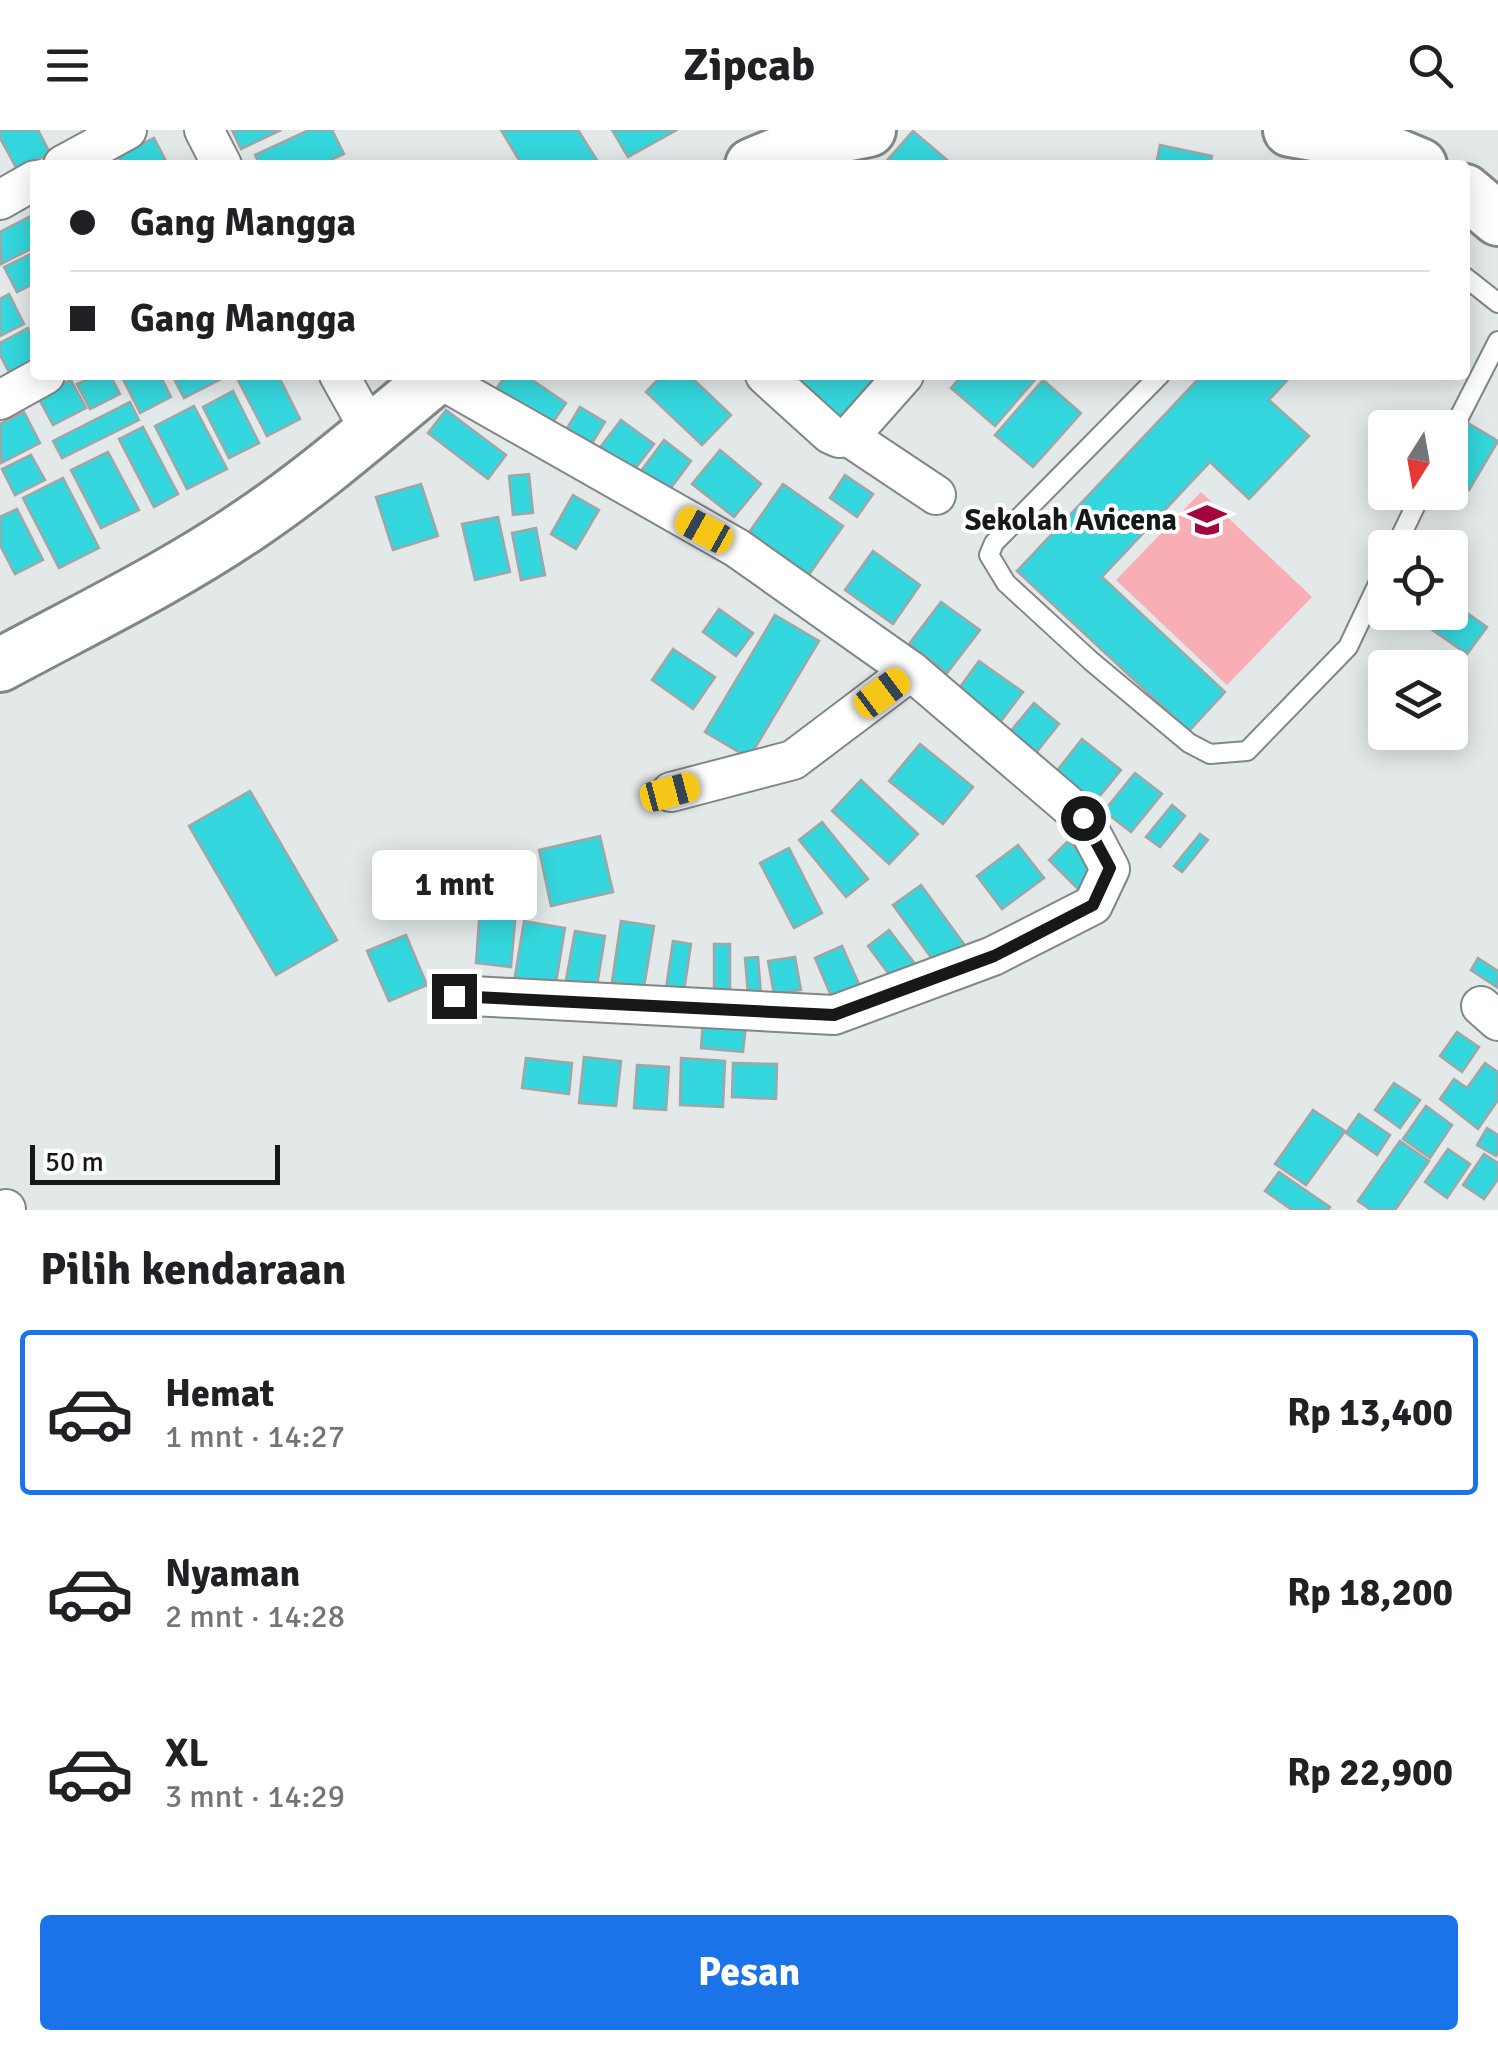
<!DOCTYPE html>
<html lang="id">
<head>
<meta charset="utf-8">
<style>
  body { margin:0; font-family:Signika,sans-serif; background:#f6f6f6; color:#202124; height:100vh; display:flex; flex-direction:column; font-size:38px; white-space:nowrap }
  * { box-sizing:border-box; margin:0 }
  p { font-size:32px; color:#757577 }
  .icon { flex:none; width:55px; height:55px; fill:none; stroke:currentColor; stroke-width:2; stroke-linecap:round; stroke-linejoin:round }
  .map { position:relative; height:1080px; overflow:hidden }
  .drawer { display:flex; flex-direction:column; background:#fff; flex:1 }
  .drawer>* { flex:none }
  .banner { position:absolute; left:30px; top:30px; width:1440px; height:220px; border-radius:10px; box-shadow:0 5px 25px #0003; display:grid; align-content:center; height:220px; padding:0 40px; background:#fff }
  .needle { width:65px; rotate:191deg }
  .buttons { position:absolute; left:1368px; top:280px; display:grid; gap:20px }
  .buttons a { display:grid; place-items:center; width:100px; height:100px; border-radius:10px; background:#fff; box-shadow:0 5px 25px #0003; font-size:50px }
  .scale { position:absolute; left:30px; bottom:25px; width:250px; box-sizing:border-box; padding-left:10px; border:5px solid #171919; border-top:0; font-size:28px; line-height:35px; white-space:nowrap; color:#171919; -webkit-text-stroke:8px #fff; paint-order:stroke }
  .end { position:absolute; width:45px; height:45px; margin:-22px; border:12px solid #171919; background:#fff; box-shadow:0 0 0 5px #fff }
  .from { border-radius:50% }
  .bubble { position:absolute; height:70px; border-radius:10px; background:#fff; box-shadow:0 5px 25px #0003; font-size:32px; font-weight:700; line-height:70px; text-align:center }
  .car { position:absolute; width:30px; height:60px; margin:-30px -15px; border-radius:12px; box-shadow:0 0 8px 2px #0007; background:linear-gradient(#f5c518 24%,#345 0 40%,#f5c518 0 76%,#345 0 86%,#f5c518 0) }
  .banner b { display:flex; align-items:center; gap:35px; height:95px; font-size:38px }
  .banner b+b { border-top:2px solid #e0e0e0 }
  .banner i { width:25px; height:25px; background:#202124 }
  ul { padding:0; list-style:none }
  li { display:flex; align-items:center; gap:30px; height:165px; margin:0 20px 15px; padding:0 20px; border:5px solid transparent; border-radius:10px }
  li div { flex:1 }
  li b { display:block; font-size:38px }
  li em { font-style:normal; font-weight:700 }
  li.active { border-color:#1a73e8 }
  li>.icon { width:90px; height:90px; stroke-width:1.5 }
  h2 { padding:0 40px; font-size:45px; line-height:120px }
  .action { display:flex; gap:20px; margin-top:auto; padding:20px 40px }
  .action a { flex:1; height:115px; border-radius:10px; background:#1a73e8; color:#fff; font-size:40px; font-weight:700; line-height:115px; text-align:center }
  header { display:flex; justify-content:space-between; align-items:center; height:130px; padding:0 40px; background:#fff; font-size:45px; font-weight:700 }
  .map>svg:first-child { display:block }
  .green { fill:#f9aeb6 }
  .building { fill:#34d7dd; stroke:#a1a5a6; stroke-width:2.5 }
  .lines { fill:none; stroke-linecap:round; stroke-linejoin:round }
  .service-casing { stroke:#818686; stroke-width:22 }
  .minor-casing { stroke:#818686; stroke-width:42 }
  .secondary-casing { stroke:#818686; stroke-width:58 }
  .service { stroke:#fff; stroke-width:18 }
  .minor { stroke:#fff; stroke-width:38 }
  .secondary { stroke:#fff; stroke-width:52 }
  .route { stroke:#171919; stroke-width:12 }
  .labels { text-anchor:middle; dominant-baseline:central; stroke-width:8; stroke-linejoin:round; paint-order:stroke }
  .poi-label { font-size:30px; font-weight:bold; fill:#171919; stroke:#fff; text-anchor:end }
</style>
</head>
<body>
<header><svg class="icon" aria-label="menu" viewBox="0 0 24 24"><path d="M4 6h16M4 12h16M4 18h16"/></svg>Zipcab<svg class="icon" aria-label="search" viewBox="0 0 24 24"><circle cx="10" cy="10" r="6"/><path d="M15 15l6 6"/></svg></header>
<div class="map">
<svg width="1498" height="1080" viewBox="0 0 1498 1080">
  <rect width="100%" height="100%" fill="#e3e8e8"/>
  <path class="green" d="M1201,362L1312,467L1227,555L1116,450Z"/>
  <g class="building">
    <path d="M0,0H38L50,23L18,41L0,8Z"/>
    <path d="M232,0H281L241,19Z"/>
    <path d="M309,0H332L344,24L320,35H260L255,25Z"/>
    <path d="M501,0H578L600,35H522Z"/>
    <path d="M612,0H677L628,27Z"/>
    <path d="M913,1L953,35H883Z"/>
    <path d="M154,8L168,35H123L118,26Z"/>
    <path d="M1160,15L1212,26L1210,35H1156Z"/>
    <path d="M29,87L35,99V117L1,134L0,102Z"/>
    <path d="M35,122V153L17,162L4,137Z"/>
    <path d="M9,164L24,194L0,206V169Z"/>
    <path d="M28,198L35,212V231L10,244L0,225V213Z"/>
    <path d="M96,245H110L120,264L90,279L77,254Z"/>
    <path d="M121,245H160L171,267L140,283Z"/>
    <path d="M172,245H229L184,268Z"/>
    <path d="M244,245H278L300,289L267,306L237,248Z"/>
    <path d="M506,245H525L566,273L542,308L488,270Z"/>
    <path d="M662,245H689L731,285L702,315L646,262Z"/>
    <path d="M776,245H877L835,295Z"/>
    <path d="M962,245H1039L995,296L951,258Z"/>
    <path d="M1202,245H1292L1269,270L1309,306L1249,369L1210,332L1102,447L1225,562L1189,601L1017,441Z"/>
    <path d="M71,250L86,278L53,295L38,267Z"/>
    <path d="M1043,250L1081,283L1033,337L995,305Z"/>
    <path d="M233,261L259,313L229,328L203,277Z"/>
    <path d="M130,272L139,290L62,328L53,311Z"/>
    <path d="M194,276L227,339L187,359L155,296Z"/>
    <path d="M580,277L605,292L583,328L558,313Z"/>
    <path d="M446,280L506,325L488,349L428,303Z"/>
    <path d="M24,282L40,313L1,333L0,294Z"/>
    <path d="M621,290L654,314L625,352L592,328Z"/>
    <path d="M1468,293L1498,311L1469,360L1450,349V322Z"/>
    <path d="M143,297L178,364L154,377L119,309Z"/>
    <path d="M664,310L691,331L665,366L638,345Z"/>
    <path d="M720,320L761,354L734,387L692,354Z"/>
    <path d="M108,322L139,380L101,398L71,340Z"/>
    <path d="M31,325L45,350L15,365L2,339Z"/>
    <path d="M529,344L533,383L513,385L509,346Z"/>
    <path d="M845,345L873,364L857,387L830,368Z"/>
    <path d="M63,348L99,418L59,438L23,368Z"/>
    <path d="M421,354L438,406L393,420L376,367Z"/>
    <path d="M783,354L843,396L808,446L748,404Z"/>
    <path d="M573,365L599,380L576,419L551,404Z"/>
    <path d="M17,379L43,430L15,444L0,415V387Z"/>
    <path d="M498,387L510,442L475,450L462,394Z"/>
    <path d="M536,398L545,445L521,450L512,403Z"/>
    <path d="M873,421L920,455L893,494L845,460Z"/>
    <path d="M1450,471L1487,497L1467,524L1425,495L1434,482H1450Z"/>
    <path d="M941,472L980,500L947,543L909,514Z"/>
    <path d="M719,479L753,503L736,526L703,502Z"/>
    <path d="M775,485L819,511L749,628L705,602Z"/>
    <path d="M673,519L715,547L693,579L652,550Z"/>
    <path d="M979,531L1023,562L998,595L955,564Z"/>
    <path d="M1034,573L1059,594L1031,629L1005,608Z"/>
    <path d="M1082,609L1121,640L1090,678L1052,647Z"/>
    <path d="M920,614L973,657L943,694L889,651Z"/>
    <path d="M1135,643L1162,664L1131,702L1104,681Z"/>
    <path d="M861,650L918,704L889,734L832,681Z"/>
    <path d="M250,661L337,810L276,845L189,696Z"/>
    <path d="M1172,675L1185,686L1160,717L1146,707Z"/>
    <path d="M822,692L868,749L846,767L799,710Z"/>
    <path d="M1200,704L1208,710L1182,742L1174,736Z"/>
    <path d="M600,706L613,762L551,776L539,720Z"/>
    <path d="M1068,711L1099,741L1079,760L1049,730Z"/>
    <path d="M1018,715L1044,748L1002,779L977,746Z"/>
    <path d="M789,718L822,783L794,798L760,733Z"/>
    <path d="M921,755L966,817L938,837L893,775Z"/>
    <path d="M480,778L516,781L511,837L476,833Z"/>
    <path d="M524,791L565,798L555,859L514,852Z"/>
    <path d="M621,791L654,796L644,857L612,852Z"/>
    <path d="M889,800L919,839L897,855L868,816Z"/>
    <path d="M575,801L605,806L597,856L566,850Z"/>
    <path d="M406,805L427,855L389,871L367,821Z"/>
    <path d="M673,811L691,814L683,868L665,865Z"/>
    <rect x="714" y="814" width="16" height="53"/>
    <path d="M842,816L863,863L835,875L815,828Z"/>
    <path d="M758,827L761,864L748,865L745,828Z"/>
    <path d="M795,827L801,860L774,864L768,831Z"/>
    <path d="M1478,828L1498,841V858L1471,840Z"/>
    <path d="M703,891L746,895L743,922L701,918Z"/>
    <path d="M1457,902L1479,917L1462,942L1440,926Z"/>
    <path d="M584,927L621,931L616,976L579,973Z"/>
    <path d="M526,928L572,933L569,964L522,958Z"/>
    <path d="M681,928L725,931L723,977L680,975Z"/>
    <path d="M733,933L777,934L776,969L732,967Z"/>
    <path d="M1485,933L1498,942V970L1478,999L1440,969L1454,949L1467,958Z"/>
    <path d="M637,935L669,937L666,980L634,978Z"/>
    <path d="M1394,953L1420,970L1400,998L1375,980Z"/>
    <path d="M1426,976L1452,995L1430,1028L1403,1009Z"/>
    <path d="M1313,980L1345,1001L1306,1055L1275,1034Z"/>
    <path d="M1359,984L1390,1005L1377,1025L1346,1003Z"/>
    <path d="M1487,998L1498,1005V1022L1496,1026L1477,1015Z"/>
    <path d="M1400,1011L1429,1031L1395,1080H1371L1358,1071Z"/>
    <path d="M1448,1019L1470,1034L1447,1068L1425,1052Z"/>
    <path d="M1484,1024L1498,1033V1049L1484,1069L1463,1055Z"/>
    <path d="M1279,1042L1330,1077L1328,1080H1292L1265,1061Z"/>
  </g>
  <g class="lines">
    <g class="service-casing">
      <g id="service">
        <path d="M1465,147L1498,173"/>
        <path d="M1160,245L994,413L989,425L1006,453L1091,531L1189,613L1210,624L1247,621L1348,517L1385,439"/>
        <path d="M1450,305L1498,211"/>
        <path d="M1395,418L1422,362"/>
      </g>
    </g>
    <g class="minor-casing">
      <g id="minor">
        <path d="M204,0L222,35"/>
        <path d="M63,35L127,0"/>
        <path d="M0,70L35,50"/>
        <path d="M339,245L371,302"/>
        <path d="M765,245L830,304L839,308L849,307L904,245"/>
        <path d="M436,247L737,418L911,541L1083,688L1110,739L1093,775L993,826L834,885L454,865"/>
        <path d="M0,270L45,245"/>
        <path d="M849,307L936,365"/>
        <path d="M671,662L793,630L911,541"/>
        <path d="M1481,876L1498,891"/>
        <path d="M5,1080L6,1079"/>
      </g>
    </g>
    <g class="secondary-casing">
      <g id="secondary">
        <path d="M1290,0L1369,14L1420,35"/>
        <path d="M752,35C791,18 827,7 869,0"/>
        <path d="M1465,61L1498,89"/>
        <path d="M0,535C85,489 173,447 253,392C318,348 378,295 439,245"/>
      </g>
    </g>
    <use href="#service" class="service"/>
    <use href="#minor" class="minor"/>
    <use href="#secondary" class="secondary"/>
  </g>
  <g class="lines">
    <path class="route" d="M454,866L834,885L994,826L1093,775L1110,738L1083,688"/>
  </g>
  <defs>
    <g id="school-bare" transform="scale(3)"><path d="M0-5L7-2L0 1L-7-2ZM-4 1L0 2.5L4 1V4Q0 6-4 4Z" fill="#a2053b" stroke="#fff" stroke-width="2.5" paint-order="stroke"/></g>
  </defs>
  <g fill-rule="evenodd">
    <use href="#school-bare" x="1207" y="390"/>
  </g>
  <g class="labels">
    <g class="poi-label">
      <text x="1177" y="390">Sekolah Avicena</text>
    </g>
  </g>
</svg>
<div class="buttons">
<a><svg class="needle" viewBox="-14 -14 28 28"><path d="M0-13l5 13h-10z" fill="#e53935"/><path d="M0 13l5-13h-10z" fill="#757577"/></svg></a>
<a><svg class="icon" aria-label="locate" viewBox="0 0 24 24"><circle cx="12" cy="12" r="6"/><path d="M12 2v4M12 18v4M2 12h4M18 12h4"/></svg></a>
<a><svg class="icon" aria-label="layers" viewBox="0 0 24 24"><path d="M12 4l9 5-9 5-9-5zM3 14l9 5 9-5"/></svg></a>
</div>
<div class="scale">50 m</div>
<i class="end from" style="left:1083px;top:688px"></i>
<i class="end" style="left:454px;top:866px"></i>
<div class="bubble" style="left:372px;top:720px;width:165px">1 mnt</div>
<i class="car" style="left:704px;top:400px;rotate:299deg"></i>
<i class="car" style="left:882px;top:563px;rotate:53deg"></i>
<i class="car" style="left:670px;top:662px;rotate:75deg"></i>
<div class="banner">
<b><i class="from"></i>Gang Mangga</b>
<b><i></i>Gang Mangga</b>
</div>
</div>
<section class="drawer">
<h2>Pilih kendaraan</h2>
<ul>
<li class="active"><svg class="icon" aria-label="car" viewBox="0 0 24 24"><path d="M5 17H2v-5l4-1 3-4h7l3 4 3 1v5h-3M9 17h6M6 11h13"/><circle cx="7" cy="17" r="2"/><circle cx="17" cy="17" r="2"/></svg><div><b>Hemat</b><p>1 mnt · 14:27</p></div><em>Rp 13,400</em></li>
<li><svg class="icon" aria-label="car" viewBox="0 0 24 24"><path d="M5 17H2v-5l4-1 3-4h7l3 4 3 1v5h-3M9 17h6M6 11h13"/><circle cx="7" cy="17" r="2"/><circle cx="17" cy="17" r="2"/></svg><div><b>Nyaman</b><p>2 mnt · 14:28</p></div><em>Rp 18,200</em></li>
<li><svg class="icon" aria-label="car" viewBox="0 0 24 24"><path d="M5 17H2v-5l4-1 3-4h7l3 4 3 1v5h-3M9 17h6M6 11h13"/><circle cx="7" cy="17" r="2"/><circle cx="17" cy="17" r="2"/></svg><div><b>XL</b><p>3 mnt · 14:29</p></div><em>Rp 22,900</em></li>
</ul>
<div class="action"><a>Pesan</a></div>
</section>
</body>
</html>
